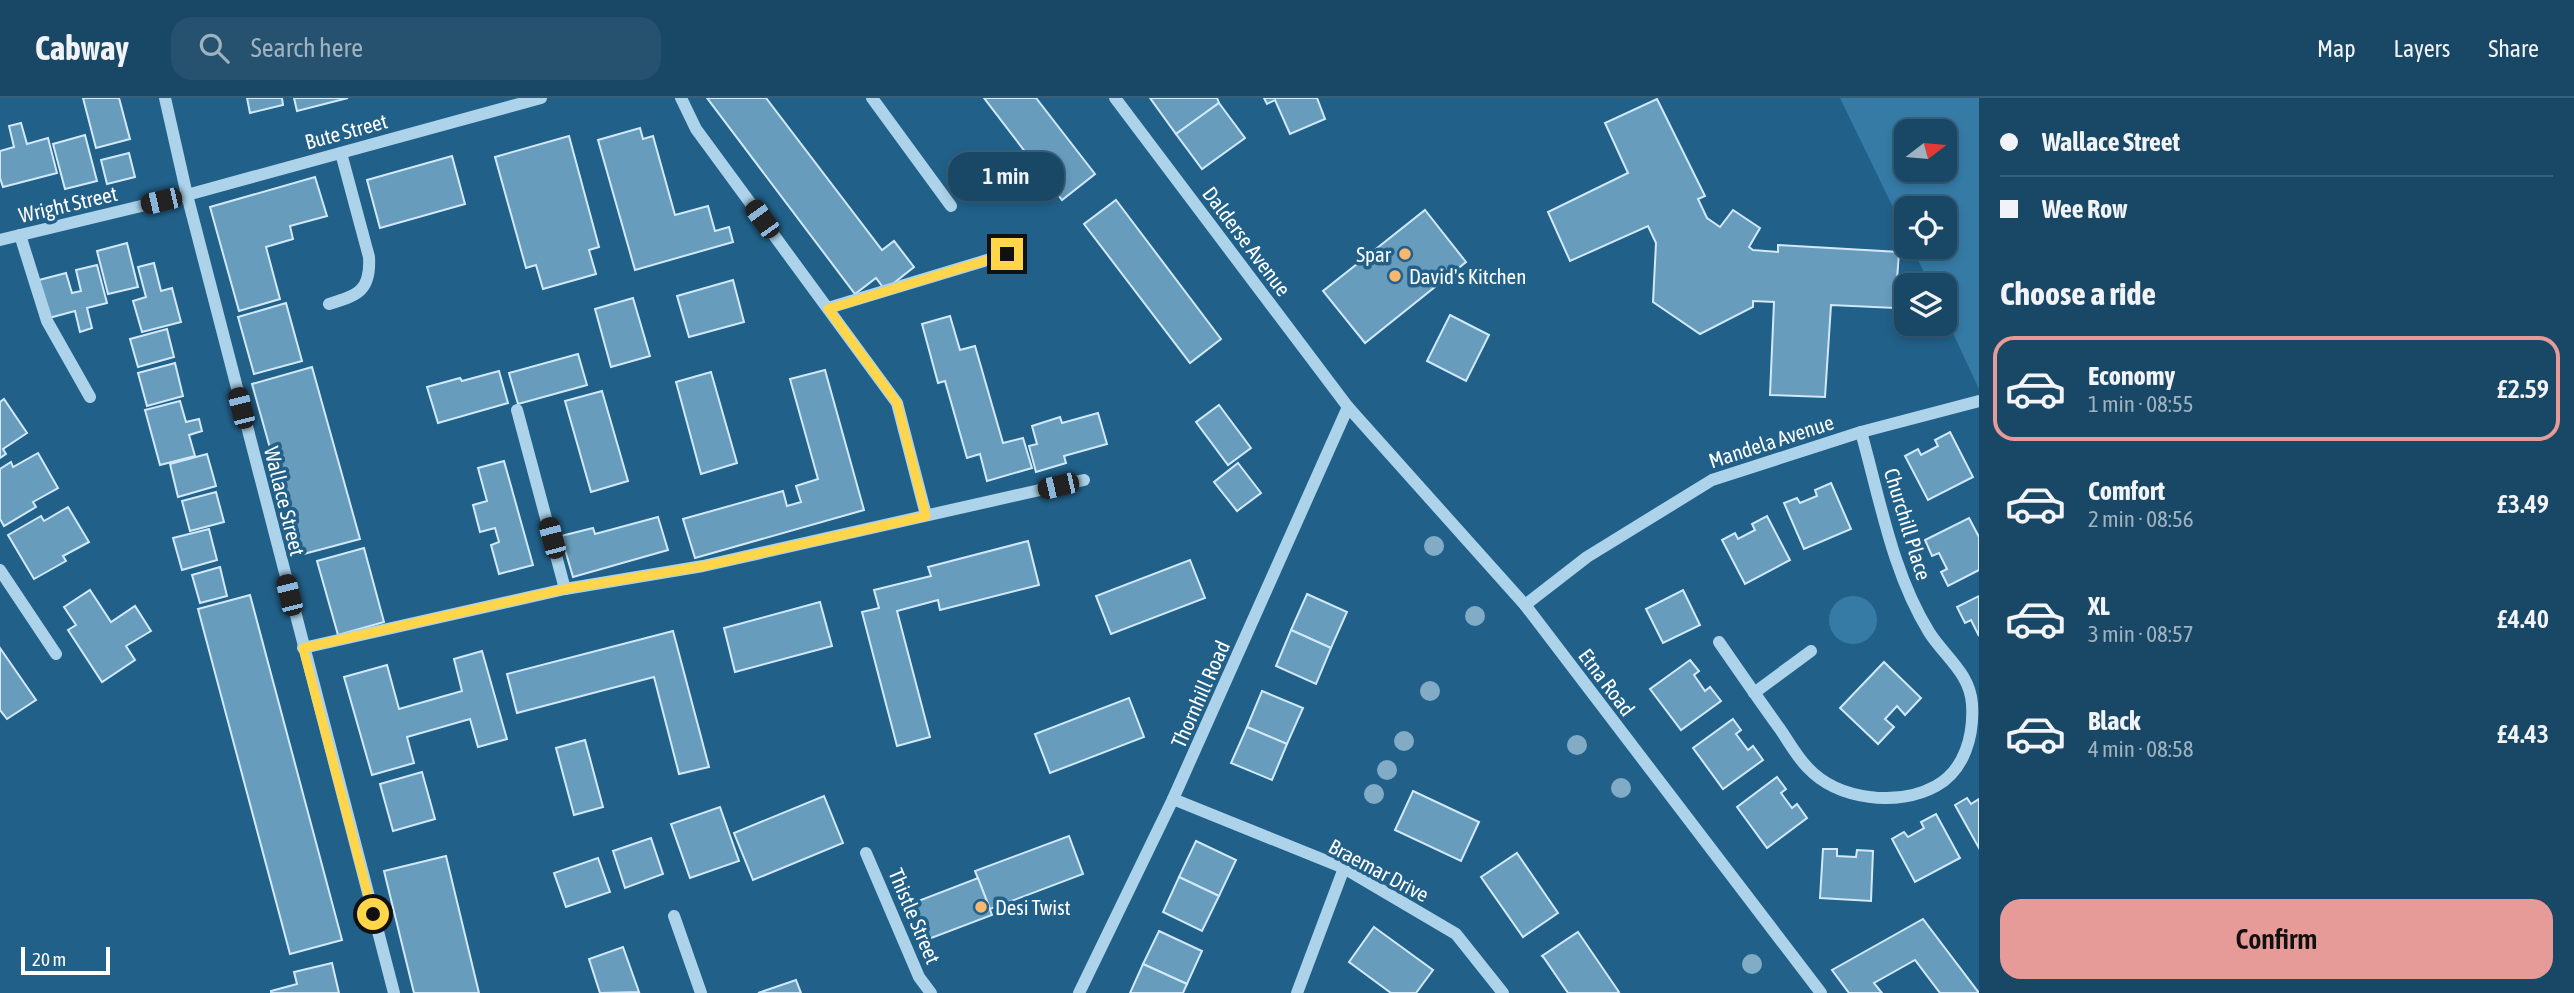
<!DOCTYPE html>
<html lang="en">
<head>
<meta charset="utf-8">
<style>
  body { margin:0; font-family:"Asap Condensed",sans-serif; background:#265270; color:#f1f3f6; height:100vh; display:flex; flex-direction:column; font-size:26px; white-space:nowrap }
  * { box-sizing:border-box; margin:0 }
  p { font-size:23px; color:#9fb2c0 }
  .icon { flex:none; width:38px; height:38px; fill:none; stroke:currentColor; stroke-width:2; stroke-linecap:round; stroke-linejoin:round }
  .map { position:relative; flex:1; overflow:hidden }
  .drawer { display:flex; flex-direction:column; background:#194867; width:595px }
  .drawer>* { flex:none }
  .guide { display:grid; align-content:center; height:154px; padding:0 21px; background:#194867 }
  .needle { width:46px; rotate:74deg }
  .controls { position:absolute; left:1894px; top:21px; display:grid; gap:14px }
  .controls a { display:grid; place-items:center; width:63px; height:63px; border-radius:14px; background:#194867; box-shadow:0 4px 10px #0003,0 0 0 2px #37607b; font-size:35px }
  .scale { position:absolute; left:21px; bottom:18px; width:89px; box-sizing:border-box; padding-left:7px; border:4px solid #fff; border-top:0; font-size:19px; line-height:24px; white-space:nowrap; color:#fff; -webkit-text-stroke:5px #216089; paint-order:stroke }
  .end { position:absolute; width:32px; height:32px; margin:-16px; border:9px solid #ffd54a; background:#111; box-shadow:0 0 0 4px #111 }
  .from { border-radius:50% }
  .bubble { position:absolute; height:49px; border-radius:21px; background:#194867; box-shadow:0 4px 10px #0003,0 0 0 2px #37607b; font-size:23px; font-weight:600; line-height:49px; text-align:center }
  .car { position:absolute; width:21px; height:42px; margin:-21px -10px; border-radius:9px; box-shadow:0 0 5px 2px #0007; background:linear-gradient(#222 24%,#8ab4d8 0 40%,#222 0 76%,#8ab4d8 0 86%,#222 0) }
  .guide b { display:flex; align-items:center; gap:24px; height:66px; font-size:26px }
  .guide b+b { border-top:2px solid #37607b }
  .guide i { width:18px; height:18px; background:#f1f3f6 }
  ul { padding:0; list-style:none }
  li { display:flex; align-items:center; gap:21px; height:105px; margin:0 14px 10px; padding:0 7px; border:4px solid transparent; border-radius:21px }
  li div { flex:1 }
  li b { display:block; font-size:26px }
  li em { font-style:normal; font-weight:600 }
  li.active { border-color:#e69b98 }
  li>.icon { width:63px; height:63px; stroke-width:1.5 }
  h2 { padding:0 21px; font-size:32px; line-height:84px }
  .button { display:flex; gap:14px; margin-top:auto; padding:14px 21px }
  .button a { flex:1; height:80px; border-radius:21px; background:#e69b98; color:#111; font-size:28px; font-weight:600; line-height:80px; text-align:center }
  header { display:flex; align-items:center; gap:42px; box-sizing:border-box; height:98px; padding:0 35px; background:#194867; border-bottom:2px solid #37607b }
  header strong { font-size:33px }
  nav { display:flex; gap:38px; margin-inline-start:auto; font-size:24px }
  .search { width:490px; height:63px; background:#265270; display:flex; align-items:center; gap:18px; box-sizing:border-box; padding:0 24px; border-radius:21px; color:#9fb2c0; font-size:26px }
  main { display:flex; flex:1; min-height:0 }
  .map>svg:first-child { display:block }
  .green { fill:#357ba6; fill-rule:evenodd }
  .building { fill:#679cbd; stroke:#d1e9f8; stroke-width:2 }
  .lines { fill:none; stroke-linecap:round; stroke-linejoin:round }
  .minor { stroke:#acd3ea; stroke-width:12 }
  .tree { fill:#82abc6 }
  .route { stroke:#ffd54a; stroke-width:9 }
  .poi-dot { fill:#f7b86e; stroke:#216089; stroke-width:2.5 }
  .labels { text-anchor:middle; dominant-baseline:central; stroke-width:7; stroke-linejoin:round; paint-order:stroke }
  .street-label { font-size:21px; fill:#fff; stroke:#216089 }
  .poi-label { font-size:21px; fill:#fff; stroke:#216089; text-anchor:start }
</style>
</head>
<body>
<header>
<strong>Cabway</strong>
<div class="search"><svg class="icon" aria-label="search" viewBox="0 0 24 24"><circle cx="10" cy="10" r="6"/><path d="M15 15l6 6"/></svg>Search here</div>
<nav><a>Map</a><a>Layers</a><a>Share</a></nav>
</header>
<main>
<div class="map">
<svg width="1979" height="895" viewBox="0 0 1979 895">
  <rect width="100%" height="100%" fill="#216089"/>
  <g class="green">
    <path d="M1840,0H1979V291L1944,216V187H1930L1912,149H1944V110H1906V136ZM1906,33H1944V72H1906Z"/>
    <circle cx="1853" cy="522" r="24"/>
  </g>
  <g class="building">
    <path d="M83,0H119L130,41L96,50Z"/>
    <path d="M247,0H282L283,7L250,15Z"/>
    <path d="M294,0H348L297,13Z"/>
    <path d="M707,0H766L882,152L894,143L914,169L885,192L876,180L855,196Z"/>
    <path d="M984,0H1036L1095,76L1062,102Z"/>
    <path d="M1150,0H1217L1219,5L1176,36Z"/>
    <path d="M1264,0H1317L1325,21L1290,36L1275,2L1267,6Z"/>
    <path d="M1657,1L1705,98L1698,101L1707,120L1720,129L1733,112L1760,130L1749,149L1753,152L1778,154V147L1899,154L1895,210L1831,207L1825,299L1770,297L1774,204L1753,203V209L1700,236L1653,204L1656,145L1648,128L1570,163L1548,114L1628,75L1605,25Z"/>
    <path d="M1219,5L1245,40L1202,71L1176,36Z"/>
    <path d="M21,25L27,46L48,40L57,75L3,89L0,80V53L14,49L9,28Z"/>
    <path d="M640,30L643,41L653,38L675,117L708,108L715,133L729,129L733,144L635,172L598,42Z"/>
    <path d="M85,37L97,83L65,91L53,46Z"/>
    <path d="M569,38L599,149L589,152L596,176L543,191L536,167L526,170L495,59Z"/>
    <path d="M129,55L135,79L107,86L101,62Z"/>
    <path d="M452,58L465,106L380,130L367,82Z"/>
    <path d="M315,79L327,118L290,128L293,141L266,149L280,201L239,213L210,109Z"/>
    <path d="M1116,102L1221,241L1190,265L1084,126Z"/>
    <path d="M1425,112L1466,164L1365,245L1323,193Z"/>
    <path d="M127,145L138,189L108,196L97,153Z"/>
    <path d="M154,165L161,193L172,190L181,224L142,234L133,203L146,199L138,169Z"/>
    <path d="M97,167L107,205L87,210L92,230L80,234L75,213L49,220L39,182L66,175L72,195L81,193L76,172Z"/>
    <path d="M733,182L744,224L689,239L677,198Z"/>
    <path d="M633,200L650,258L611,269L595,211Z"/>
    <path d="M286,205L302,263L254,276L238,219Z"/>
    <path d="M1450,217L1489,237L1466,283L1427,263Z"/>
    <path d="M950,218L960,252L975,248L1003,345L1023,340L1032,370L987,383L980,356L967,360L945,283L938,285L922,226Z"/>
    <path d="M167,231L174,259L138,269L130,241Z"/>
    <path d="M578,256L587,287L518,306L509,275Z"/>
    <path d="M175,265L183,298L147,308L138,275Z"/>
    <path d="M312,269L360,441L300,457L252,286Z"/>
    <path d="M825,272L864,412L695,460L683,421L783,393L787,408L801,404L796,388L818,381L790,281Z"/>
    <path d="M499,273L508,305L438,325L427,289L460,280L462,283Z"/>
    <path d="M711,274L737,365L701,376L676,284Z"/>
    <path d="M602,293L628,383L591,394L565,303Z"/>
    <path d="M4,301L27,335L3,351L6,356L0,360V304Z"/>
    <path d="M180,303L186,324L199,321L202,333L189,337L195,358L160,367L145,312Z"/>
    <path d="M1219,307L1251,350L1228,367L1196,324Z"/>
    <path d="M1098,315L1107,346L1064,358L1066,365L1036,374L1029,348L1037,346L1032,328L1060,319L1062,325Z"/>
    <path d="M1950,334L1973,379L1928,402L1905,358L1918,351L1921,357L1938,348L1935,342Z"/>
    <path d="M38,355L58,390L33,404L36,409L4,428L0,421V371L11,364L13,369Z"/>
    <path d="M207,356L216,388L178,399L170,366Z"/>
    <path d="M504,363L533,467L499,476L491,447L499,444L495,430L480,434L473,407L487,403L478,370Z"/>
    <path d="M1238,365L1261,395L1237,413L1214,384Z"/>
    <path d="M1831,385L1851,431L1804,451L1784,405L1797,400L1800,405L1817,398L1815,392Z"/>
    <path d="M216,394L224,424L190,433L182,403Z"/>
    <path d="M68,409L89,444L63,458L66,463L34,481L8,437L41,418L44,423Z"/>
    <path d="M1767,418L1790,462L1745,486L1722,442L1735,435L1738,441L1755,432L1752,426Z"/>
    <path d="M658,419L668,452L573,479L561,438L593,430L595,436Z"/>
    <path d="M1969,420L1979,439V472L1948,488L1941,474L1947,471L1939,455L1932,458L1925,442Z"/>
    <path d="M209,431L217,462L182,472L173,440Z"/>
    <path d="M1028,443L1039,487L940,512L938,502L897,513L930,639L897,648L862,514L879,510L874,492L931,478L928,469Z"/>
    <path d="M364,450L384,524L338,537L317,463Z"/>
    <path d="M1190,462L1205,500L1111,536L1096,498Z"/>
    <path d="M220,469L227,498L200,505L192,477Z"/>
    <path d="M90,492L111,524L135,508L151,533L126,548L135,562L102,584L68,532L76,527L64,509Z"/>
    <path d="M1683,492L1700,527L1663,545L1646,511Z"/>
    <path d="M1307,496L1347,514L1331,550L1291,532Z"/>
    <path d="M250,497L342,842L290,856L198,511Z"/>
    <path d="M1979,498V538L1971,522L1965,525L1957,509Z"/>
    <path d="M820,504L832,548L735,574L724,530Z"/>
    <path d="M1291,532L1331,550L1316,586L1276,568Z"/>
    <path d="M673,533L709,669L679,676L654,579L517,615L507,576Z"/>
    <path d="M0,550L36,602L7,621L0,612Z"/>
    <path d="M482,553L507,641L478,649L470,621L407,639L414,665L372,677L344,579L387,567L399,611L462,593L454,561Z"/>
    <path d="M1690,562L1699,573L1694,577L1705,593L1710,589L1721,603L1681,632L1650,591Z"/>
    <path d="M1884,564L1921,600L1905,617L1897,608L1885,621L1894,629L1878,646L1840,610Z"/>
    <path d="M1262,593L1303,610L1287,646L1247,629Z"/>
    <path d="M1129,600L1144,639L1050,675L1035,636Z"/>
    <path d="M1733,621L1741,632L1736,636L1748,652L1753,648L1763,662L1723,691L1693,650Z"/>
    <path d="M1247,629L1287,646L1272,682L1231,665Z"/>
    <path d="M585,642L603,709L574,717L556,650Z"/>
    <path d="M422,674L435,721L393,733L380,686Z"/>
    <path d="M1777,679L1786,691L1781,695L1792,710L1797,706L1807,720L1767,750L1737,709Z"/>
    <path d="M1413,693L1479,724L1461,763L1395,732Z"/>
    <path d="M824,698L843,745L753,782L734,735Z"/>
    <path d="M1967,700L1971,706L1979,701V750L1955,707Z"/>
    <path d="M720,709L739,763L690,780L671,726Z"/>
    <path d="M1936,716L1960,760L1915,784L1892,741L1904,734L1908,739L1924,730L1921,724Z"/>
    <path d="M1069,738L1083,776L990,811L975,773Z"/>
    <path d="M651,740L663,776L625,790L613,753Z"/>
    <path d="M1196,743L1236,762L1219,798L1179,779Z"/>
    <path d="M1823,751H1837V758L1856,759L1857,752L1873,753L1871,803L1820,800Z"/>
    <path d="M1517,755L1558,815L1523,839L1481,779Z"/>
    <path d="M446,758L479,895H414L384,773Z"/>
    <path d="M598,760L610,794L566,809L554,775Z"/>
    <path d="M1179,779L1219,798L1202,833L1163,814Z"/>
    <path d="M978,780L992,817L926,842L913,805Z"/>
    <path d="M1923,821L1979,895H1940L1915,862L1874,885L1882,895H1849L1832,872Z"/>
    <path d="M1374,829L1433,872L1416,895H1391L1349,864Z"/>
    <path d="M1159,833L1202,853L1187,886L1143,866Z"/>
    <path d="M1578,834L1619,894L1617,895H1568L1544,860L1542,858Z"/>
    <path d="M623,849L639,894L600,895L589,861Z"/>
    <path d="M332,865L339,895H271V893L297,886L294,874Z"/>
    <path d="M1143,866L1187,886L1183,895H1130Z"/>
    <path d="M796,882L801,895H758Z"/>
  </g>
  <g class="lines">
    <g class="minor">
      <path d="M165,0L187,97L394,895"/>
      <path d="M681,0L696,31L897,305L926,417"/>
      <path d="M872,0L951,108"/>
      <path d="M1115,0L1348,309L1525,507L1821,895"/>
      <path d="M20,137L47,223L90,299"/>
      <path d="M0,142L187,97L541,0"/>
      <path d="M329,206C358,197 371,193 369,159L341,55"/>
      <path d="M828,210L1007,156"/>
      <path d="M517,312L565,491"/>
      <path d="M0,472L56,556"/>
      <path d="M1525,507L1587,459L1712,382L1861,334L1979,303"/>
      <path d="M1719,544C1739,573 1759,602 1780,631C1789,644 1797,659 1808,670C1838,702 1898,709 1936,688C1965,672 1974,637 1972,606C1970,575 1944,558 1929,534C1892,474 1880,401 1861,334"/>
      <path d="M303,550L565,491L703,468L1084,382"/>
      <path d="M1754,595L1811,553"/>
      <path d="M1173,701L1344,770L1456,836L1503,895"/>
      <path d="M866,755L919,879L931,895"/>
      <path d="M674,818L701,895"/>
      <path d="M1079,895L1173,701L1348,309"/>
      <path d="M1297,895L1344,770"/>
    </g>
  </g>
  <g class="tree">
    <circle cx="1434" cy="448" r="10"/>
    <circle cx="1475" cy="518" r="10"/>
    <circle cx="1430" cy="593" r="10"/>
    <circle cx="1404" cy="643" r="10"/>
    <circle cx="1577" cy="647" r="10"/>
    <circle cx="1387" cy="672" r="10"/>
    <circle cx="1621" cy="690" r="10"/>
    <circle cx="1374" cy="696" r="10"/>
    <circle cx="1752" cy="866" r="10"/>
  </g>
  <g class="lines">
    <path class="route" d="M373,816L303,550L565,491L704,468L926,418L897,305L828,211L1007,156"/>
  </g>
  <g class="poi-dot">
    <circle cx="1405" cy="156" r="7"/>
    <circle cx="1395" cy="178" r="7"/>
    <circle cx="981" cy="809" r="7"/>
  </g>
  <g class="labels">
    <g class="street-label">
      <text transform="translate(346 33) rotate(-15)">Bute Street</text>
      <text transform="translate(68 106) rotate(-13)">Wright Street</text>
      <text transform="translate(1247 143) rotate(53)">Dalderse Avenue</text>
      <text transform="translate(1771 343) rotate(-18)">Mandela Avenue</text>
      <text transform="translate(285 403) rotate(76)">Wallace Street</text>
      <text transform="translate(1908 426) rotate(73)">Churchill Place</text>
      <text transform="translate(1607 584) rotate(53)">Etna Road</text>
      <text transform="translate(1200 596) rotate(-66)">Thornhill Road</text>
      <text transform="translate(1379 772) rotate(28)">Braemar Drive</text>
      <text transform="translate(915 818) rotate(67)">Thistle Street</text>
    </g>
    <g class="poi-label">
      <text x="1391" y="156" text-anchor="end">Spar</text>
      <text x="1409" y="178">David's Kitchen</text>
      <text x="995" y="809">Desi Twist</text>
    </g>
  </g>
</svg>
<div class="controls">
<a><svg class="needle" viewBox="-14 -14 28 28"><path d="M0-13l5 13h-10z" fill="#e53935"/><path d="M0 13l5-13h-10z" fill="#9fb2c0"/></svg></a>
<a><svg class="icon" aria-label="locate" viewBox="0 0 24 24"><circle cx="12" cy="12" r="6"/><path d="M12 2v4M12 18v4M2 12h4M18 12h4"/></svg></a>
<a><svg class="icon" aria-label="layers" viewBox="0 0 24 24"><path d="M12 4l9 5-9 5-9-5zM3 14l9 5 9-5"/></svg></a>
</div>
<div class="scale">20 m</div>
<i class="end from" style="left:373px;top:816px"></i>
<i class="end" style="left:1007px;top:156px"></i>
<div class="bubble" style="left:948px;top:54px;width:116px">1 min</div>
<i class="car" style="left:161px;top:103px;rotate:257deg"></i>
<i class="car" style="left:762px;top:121px;rotate:324deg"></i>
<i class="car" style="left:241px;top:310px;rotate:346deg"></i>
<i class="car" style="left:1058px;top:388px;rotate:257deg"></i>
<i class="car" style="left:552px;top:440px;rotate:345deg"></i>
<i class="car" style="left:289px;top:497px;rotate:346deg"></i>
</div>
<section class="drawer">
<div class="guide">
<b><i class="from"></i>Wallace Street</b>
<b><i></i>Wee Row</b>
</div>
<h2>Choose a ride</h2>
<ul>
<li class="active"><svg class="icon" aria-label="car" viewBox="0 0 24 24"><path d="M5 17H2v-5l4-1 3-4h7l3 4 3 1v5h-3M9 17h6M6 11h13"/><circle cx="7" cy="17" r="2"/><circle cx="17" cy="17" r="2"/></svg><div><b>Economy</b><p>1 min · 08:55</p></div><em>£2.59</em></li>
<li><svg class="icon" aria-label="car" viewBox="0 0 24 24"><path d="M5 17H2v-5l4-1 3-4h7l3 4 3 1v5h-3M9 17h6M6 11h13"/><circle cx="7" cy="17" r="2"/><circle cx="17" cy="17" r="2"/></svg><div><b>Comfort</b><p>2 min · 08:56</p></div><em>£3.49</em></li>
<li><svg class="icon" aria-label="car" viewBox="0 0 24 24"><path d="M5 17H2v-5l4-1 3-4h7l3 4 3 1v5h-3M9 17h6M6 11h13"/><circle cx="7" cy="17" r="2"/><circle cx="17" cy="17" r="2"/></svg><div><b>XL</b><p>3 min · 08:57</p></div><em>£4.40</em></li>
<li><svg class="icon" aria-label="car" viewBox="0 0 24 24"><path d="M5 17H2v-5l4-1 3-4h7l3 4 3 1v5h-3M9 17h6M6 11h13"/><circle cx="7" cy="17" r="2"/><circle cx="17" cy="17" r="2"/></svg><div><b>Black</b><p>4 min · 08:58</p></div><em>£4.43</em></li>
</ul>
<div class="button"><a>Confirm</a></div>
</section>
</main>
</body>
</html>
